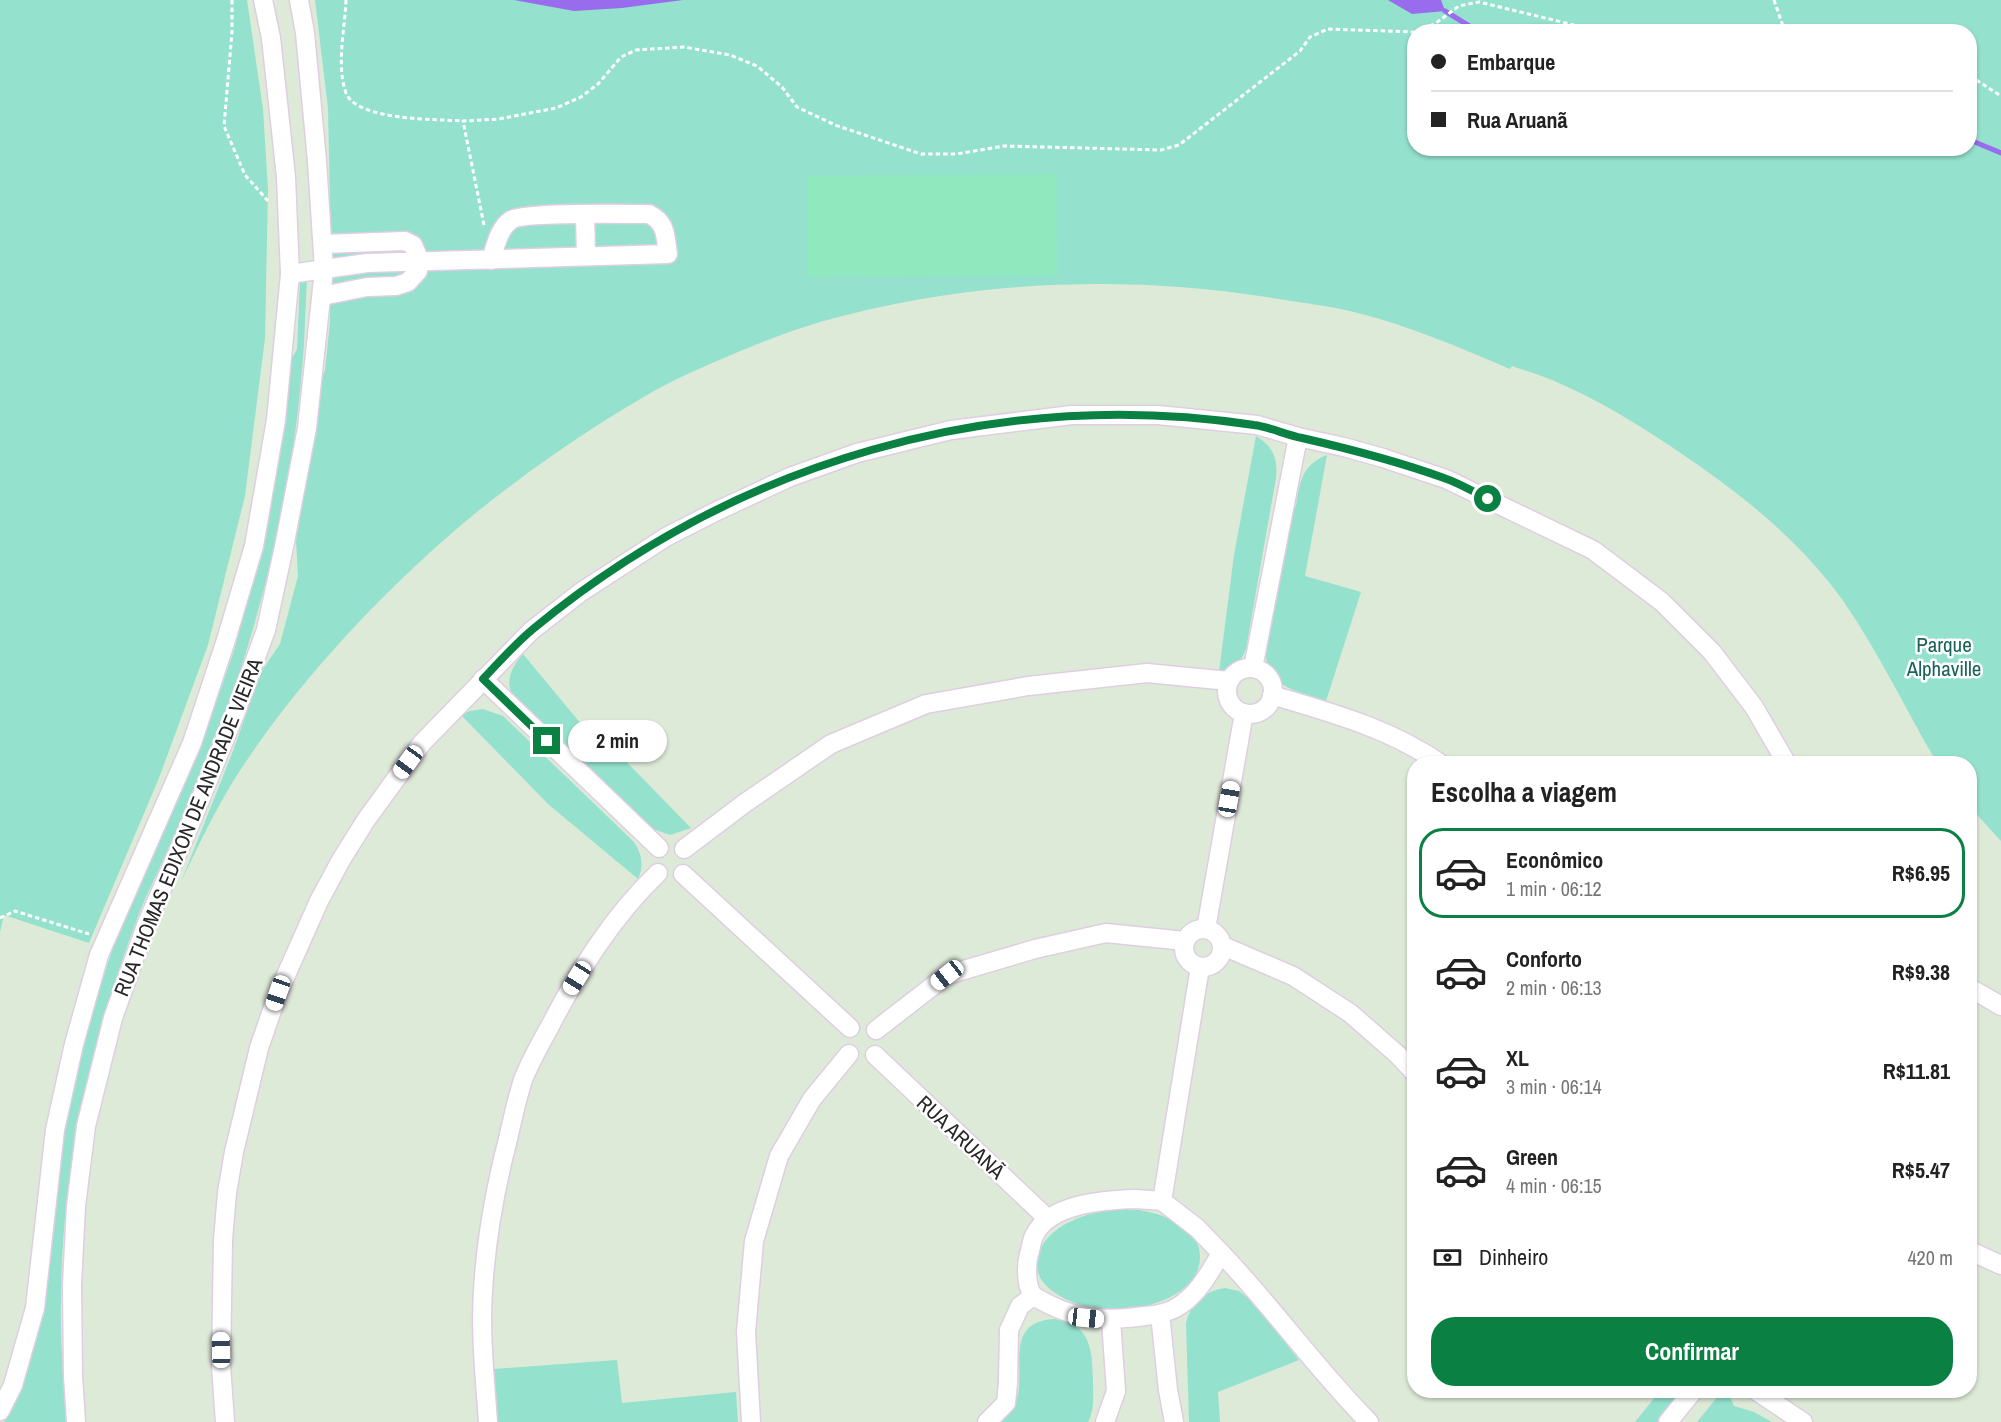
<!DOCTYPE html>
<html lang="pt">
<head>
<meta charset="utf-8">
<style>
  body { margin:0; font-family:"Archivo Narrow",sans-serif; background:#f2f2f2; color:#222; height:100vh; display:flex; flex-direction:column; font-size:22px; white-space:nowrap }
  * { box-sizing:border-box; margin:0 }
  p { font-size:20px; color:#767676 }
  .icon { flex:none; width:33px; height:33px; fill:none; stroke:currentColor; stroke-width:2; stroke-linecap:round; stroke-linejoin:round }
  .map { position:relative; flex:1; overflow:hidden }
  .side { position:absolute; left:1407px; top:756px; width:570px; height:642px; display:flex; flex-direction:column; background:#fff; border-radius:24px; box-shadow:0 2px 4px #0004 }
  .side>* { flex:none }
  .top-card { position:absolute; left:1407px; top:24px; width:570px; height:132px; border-radius:24px; box-shadow:0 2px 4px #0004; display:grid; align-content:center; height:132px; padding:0 24px; background:#fff }
  .end { position:absolute; width:27px; height:27px; margin:-14px; border:8px solid #0b8043; background:#fff; box-shadow:0 0 0 3px #fff }
  .from { border-radius:50% }
  .bubble { position:absolute; height:42px; border-radius:21px; background:#fff; box-shadow:0 2px 4px #0004; font-size:20px; font-weight:700; line-height:42px; text-align:center }
  .car { position:absolute; width:18px; height:36px; margin:-18px -9px; border-radius:8px; box-shadow:0 0 4px 2px #0007; background:linear-gradient(#fff 24%,#345 0 40%,#fff 0 76%,#345 0 86%,#fff 0) }
  .top-card b { display:flex; align-items:center; gap:21px; height:57px; font-size:22px }
  .top-card b+b { border-top:2px solid #e0e0e0 }
  .top-card i { width:15px; height:15px; background:#222 }
  ul { padding:0; list-style:none }
  li { display:flex; align-items:center; gap:18px; height:90px; margin:0 12px 9px; padding:0 12px; border:3px solid transparent; border-radius:24px }
  li div { flex:1 }
  li b { display:block; font-size:22px }
  li em { font-style:normal; font-weight:700 }
  li.on { border-color:#0b8043 }
  li>.icon { width:54px; height:54px; stroke-width:1.5 }
  h2 { padding:0 24px; font-size:27px; line-height:72px }
  .pay { display:flex; align-items:center; gap:15px; height:66px; padding:0 24px; font-size:22px }
  .pay p { margin-inline-start:auto }
  .button { display:flex; gap:12px; margin-top:auto; padding:12px 24px }
  .button a { flex:1; height:69px; border-radius:24px; background:#0b8043; color:#fff; font-size:24px; font-weight:700; line-height:69px; text-align:center }
  .map>svg:first-child { display:block }
  .green { fill:#94e1ce; fill-rule:evenodd }
  .pitch { fill:#90e9be }
  .water { fill:#996bed }
  .lines { fill:none; stroke-linecap:round; stroke-linejoin:round }
  .stream { stroke:#996bed; stroke-width:5 }
  .minor-casing { stroke:#dfcee1; stroke-width:21 }
  .path { stroke:#fff; stroke-width:3; stroke-dasharray:4.5 3; stroke-linecap:butt }
  .minor { stroke:#fff; stroke-width:18 }
  .route { stroke:#0b8043; stroke-width:8 }
  .labels { text-anchor:middle; dominant-baseline:central; stroke-width:5; stroke-linejoin:round; paint-order:stroke }
  .park-label { font-size:21px; fill:#19625a; stroke:#fff }
  .street-label { font-size:21px; fill:#272727; stroke:#fff }
</style>
</head>
<body>
<div class="map">
<svg width="2001" height="1422" viewBox="0 0 2001 1422">
  <rect width="100%" height="100%" fill="#deead8"/>
  <g class="green">
    <path d="M0,0H247L263,109L268,190L265,338L245,496L208,645L159,778L89,943L4,915L0,932Z"/>
    <path d="M315,0H2001V841L1970,807V764L1937,763C1906,710 1879,653 1844,602C1796,534 1727,483 1658,438C1627,418 1596,399 1563,385C1546,377 1529,372 1512,366L1510,369C1459,347 1407,325 1354,312C1333,307 1312,304 1291,301C1134,273 974,279 820,322C773,336 717,360 673,381C649,393 627,407 604,421C548,457 495,495 445,539C366,609 288,694 232,783C213,815 197,848 181,882L233,751L261,672L280,644L298,576L296,541L312,440L318,388L325,370L330,322V204L328,108ZM1414,32H1970V148H1414Z"/>
    <path d="M300,281H307C305,310 305,340 302,369C293,480 268,588 233,693C218,738 200,782 180,825C167,854 152,882 140,911C93,1034 62,1166 61,1298C60,1339 63,1381 67,1422H4L11,1409L41,1319L48,1278L60,1159L72,1092L96,1000L114,944L197,755L234,651L265,531L288,365L297,349Z"/>
    <path d="M1256,436C1273,446 1278,459 1276,478L1246,649C1242,661 1232,670 1219,672L1234,555Z"/>
    <path d="M1327,455L1305,576L1361,592L1326,701C1302,692 1266,688 1266,655L1291,507H1296C1299,484 1302,464 1327,455Z"/>
    <path d="M523,654L601,748L608,743L691,828L670,835L650,828L512,695C505,678 513,666 523,654Z"/>
    <path d="M483,709L503,716L634,842C642,854 644,866 638,879L548,804L461,715L470,711Z"/>
    <path d="M1122,1209C1139,1209 1154,1212 1170,1219C1185,1227 1200,1238 1200,1256C1201,1297 1139,1312 1107,1310C1077,1308 1019,1287 1042,1246C1056,1221 1095,1210 1122,1209Z"/>
    <path d="M1225,1288L1239,1291L1253,1302L1299,1360L1218,1392L1220,1422H1189L1186,1323C1191,1303 1204,1291 1225,1288Z"/>
    <path d="M1054,1319C1091,1324 1092,1349 1093,1380C1093,1395 1095,1409 1088,1422H1001C1010,1414 1016,1405 1018,1394C1024,1363 1006,1322 1054,1319Z"/>
    <path d="M617,1360L622,1403L736,1392L738,1422H496L493,1369Z"/>
    <path d="M1723,1390L1731,1391L1730,1397L1734,1406L1754,1412L1772,1422H1697Z"/>
    <path d="M1660,1391H1681L1673,1405L1659,1422H1635Z"/>
  </g>
  <path class="pitch" d="M1057,174L1058,275L808,277L807,176Z"/>
  <g class="water">
    <path d="M514,0H683L622,8L574,11Z"/>
    <path d="M1388,0H1441L1445,11L1412,14Z"/>
  </g>
  <g class="lines">
    <g class="stream">
      <path d="M1445,11L1479,32"/>
      <path d="M1970,140L2001,153"/>
    </g>
    <g class="minor-casing">
      <g id="minor">
        <path d="M585,215L586,256"/>
        <path d="M290,274L367,263L668,254C665,236 667,223 649,214C628,214 523,212 511,220C499,228 495,247 491,260"/>
        <path d="M322,296L367,287L396,286L408,282L418,271L420,261L413,245L405,241L323,244"/>
        <path d="M1253,668L1298,437"/>
        <circle cx="1250" cy="691" r="23"/>
        <path d="M483,679L659,848"/>
        <path d="M1272,695C1332,713 1389,728 1441,764"/>
        <path d="M684,849L745,803L831,744L926,704L1028,686L1147,673L1229,681"/>
        <path d="M683,874L850,1028"/>
        <circle cx="1203" cy="948" r="19"/>
        <path d="M1206,929L1244,713"/>
        <path d="M1223,946L1293,976L1350,1013L1398,1055L1414,1072"/>
        <path d="M1970,988L2001,1006"/>
        <path d="M876,1030L947,975L1035,949L1106,933L1185,941"/>
        <path d="M875,1055L1048,1219"/>
        <path d="M1136,1199L1162,1201L1197,1228L1221,1253C1210,1272 1199,1293 1179,1306C1169,1313 1156,1315 1145,1316C1110,1321 1079,1320 1048,1304C1043,1301 1035,1298 1032,1294C1026,1284 1026,1265 1029,1254C1031,1249 1031,1242 1034,1236C1049,1203 1105,1200 1136,1199Z"/>
        <path d="M1162,1201L1200,967"/>
        <path d="M1970,1251L2001,1265"/>
        <path d="M1221,1253C1273,1307 1316,1369 1369,1422"/>
        <path d="M1160,1314L1168,1390L1174,1422"/>
        <path d="M1755,1390L1803,1422"/>
        <path d="M0,1411L13,1385L35,1308L55,1130L74,1044L99,955L192,743L226,640L254,546L276,420L290,274L286,177L271,38L263,0"/>
        <path d="M76,1422L73,1376L72,1285L76,1206L86,1126L113,1018L147,923L189,827L237,709L266,630L285,542L307,428L324,270L317,161L305,33L299,0"/>
        <path d="M225,1422L221,1366L223,1240L227,1193L234,1152L259,1048L278,993L319,901L341,860L366,820L422,743L531,631L581,592L666,537L717,511L790,477L857,453L951,430L1072,415H1158L1257,425L1298,437L1344,447L1383,458L1446,479L1593,550L1662,602L1712,652L1754,707L1787,764"/>
        <path d="M488,1422C485,1379 480,1334 483,1291C486,1239 495,1189 508,1139C513,1118 517,1097 524,1077C531,1061 540,1044 549,1028C578,972 612,917 658,873"/>
        <path d="M751,1422L746,1332L754,1241L779,1156L812,1099L849,1054"/>
        <path d="M987,1422L1006,1403L1008,1383L1009,1330L1020,1306L1033,1296"/>
        <path d="M1105,1422L1116,1391L1111,1320"/>
        <path d="M1668,1422L1694,1390"/>
      </g>
    </g>
    <g class="path">
      <path d="M232,0V32L224,126L245,175L268,201"/>
      <path d="M346,0C345,29 336,64 346,93C357,121 437,119 463,121"/>
      <path d="M1774,0L1785,32"/>
      <path d="M1416,32L1436,23L1459,6L1479,2L1603,32"/>
      <path d="M1970,76L2001,96"/>
      <path d="M484,225L463,121L499,119L556,108L581,97L598,84L621,57L636,50L684,47L730,55L757,66L782,87L797,107L835,125L921,154H956L1004,146L1161,150L1179,145L1300,51L1310,37L1328,29L1414,32"/>
      <path d="M0,918L15,911L89,934"/>
    </g>
    <use href="#minor" class="minor"/>
  </g>
  <g class="lines">
    <path class="route" d="M547,741L483,679C499,662 515,644 533,629C735,462 995,386 1254,425C1270,427 1286,435 1302,438C1350,449 1397,461 1444,478C1459,483 1474,492 1488,499"/>
  </g>
  <g class="labels">
    <g class="park-label">
      <text x="1944" y="644">Parque<tspan x="1944" dy="24">Alphaville</tspan></text>
    </g>
    <g class="street-label">
      <text transform="translate(188 827) rotate(-68)">RUA THOMAS EDIXON DE ANDRADE VIEIRA</text>
      <text transform="translate(961 1137) rotate(43)">RUA ARUANÃ</text>
    </g>
  </g>
</svg>
<i class="end from" style="left:1488px;top:499px"></i>
<i class="end" style="left:547px;top:741px"></i>
<div class="bubble" style="left:568px;top:720px;width:99px">2 min</div>
<i class="car" style="left:408px;top:762px;rotate:216deg"></i>
<i class="car" style="left:1229px;top:799px;rotate:10deg"></i>
<i class="car" style="left:947px;top:975px;rotate:232deg"></i>
<i class="car" style="left:577px;top:978px;rotate:212deg"></i>
<i class="car" style="left:278px;top:993px;rotate:199deg"></i>
<i class="car" style="left:1086px;top:1318px;rotate:96deg"></i>
<i class="car" style="left:221px;top:1350px;rotate:359deg"></i>
<div class="top-card">
<b><i class="from"></i>Embarque</b>
<b><i></i>Rua Aruanã</b>
</div>
<section class="side">
<h2>Escolha a viagem</h2>
<ul>
<li class="on"><svg class="icon" aria-label="car" viewBox="0 0 24 24"><path d="M5 17H2v-5l4-1 3-4h7l3 4 3 1v5h-3M9 17h6M6 11h13"/><circle cx="7" cy="17" r="2"/><circle cx="17" cy="17" r="2"/></svg><div><b>Econômico</b><p>1 min · 06:12</p></div><em>R$6.95</em></li>
<li><svg class="icon" aria-label="car" viewBox="0 0 24 24"><path d="M5 17H2v-5l4-1 3-4h7l3 4 3 1v5h-3M9 17h6M6 11h13"/><circle cx="7" cy="17" r="2"/><circle cx="17" cy="17" r="2"/></svg><div><b>Conforto</b><p>2 min · 06:13</p></div><em>R$9.38</em></li>
<li><svg class="icon" aria-label="car" viewBox="0 0 24 24"><path d="M5 17H2v-5l4-1 3-4h7l3 4 3 1v5h-3M9 17h6M6 11h13"/><circle cx="7" cy="17" r="2"/><circle cx="17" cy="17" r="2"/></svg><div><b>XL</b><p>3 min · 06:14</p></div><em>R$11.81</em></li>
<li><svg class="icon" aria-label="car" viewBox="0 0 24 24"><path d="M5 17H2v-5l4-1 3-4h7l3 4 3 1v5h-3M9 17h6M6 11h13"/><circle cx="7" cy="17" r="2"/><circle cx="17" cy="17" r="2"/></svg><div><b>Green</b><p>4 min · 06:15</p></div><em>R$5.47</em></li>
</ul>
<div class="pay"><svg class="icon" aria-label="cash" viewBox="0 0 24 24"><path d="M3 7h18v10H3z"/><circle cx="12" cy="12" r="2"/></svg>Dinheiro<p>420 m</p></div>
<div class="button"><a>Confirmar</a></div>
</section>
</div>
</body>
</html>
